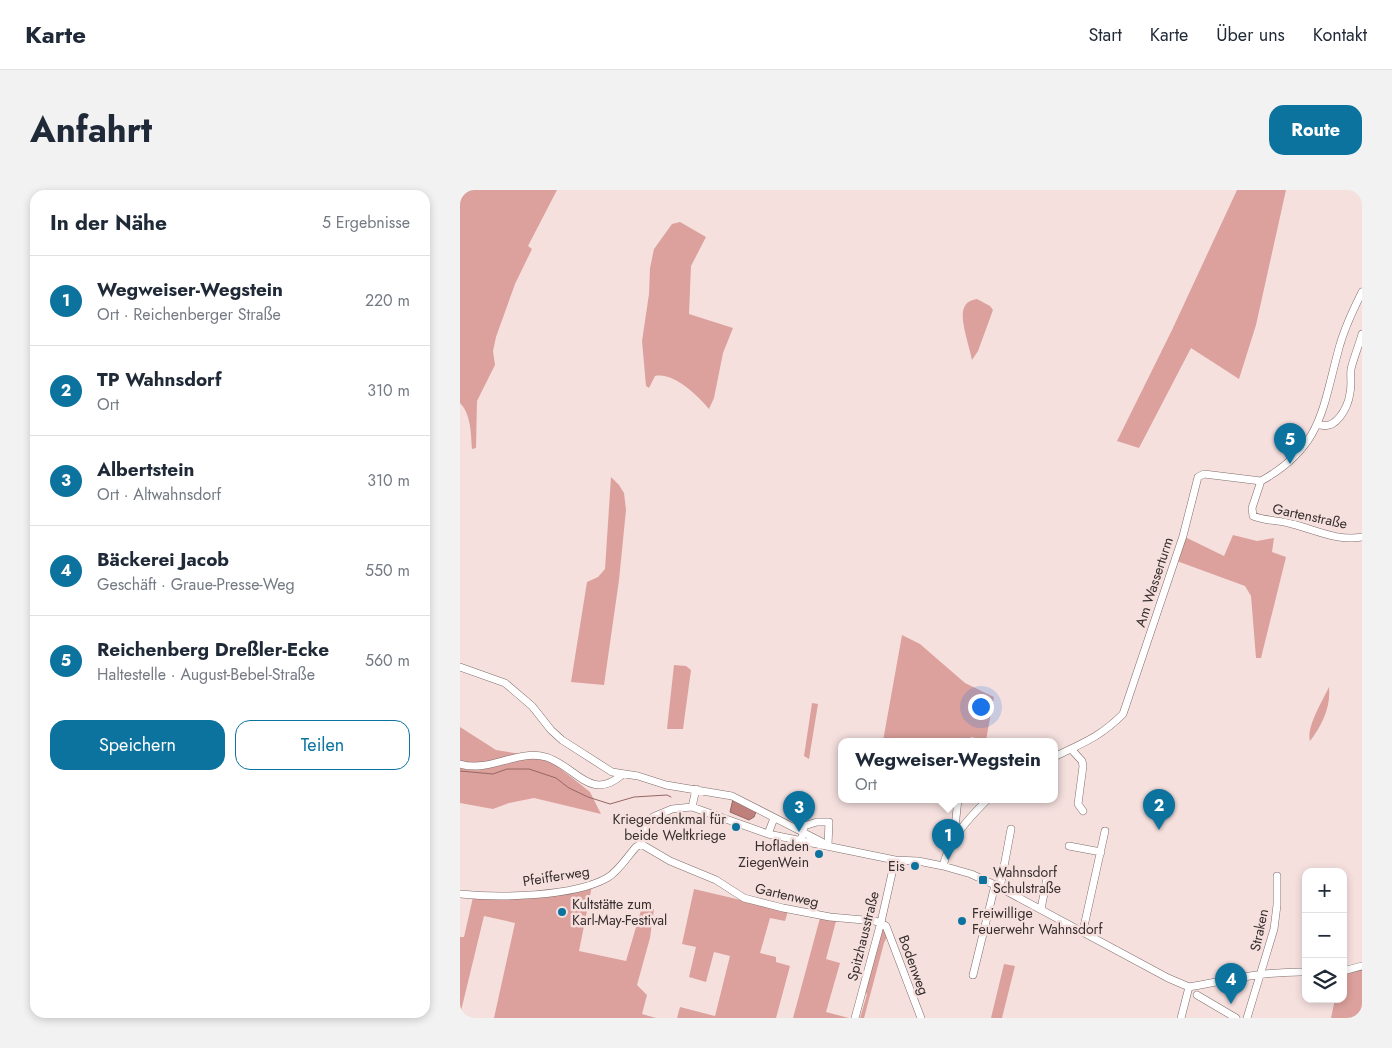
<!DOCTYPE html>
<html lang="de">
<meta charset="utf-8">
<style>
body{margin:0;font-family:Jost,sans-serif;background:#f2f2f3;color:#1f2937}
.controls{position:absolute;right:15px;bottom:15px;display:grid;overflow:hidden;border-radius:10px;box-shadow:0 2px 8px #0003}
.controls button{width:45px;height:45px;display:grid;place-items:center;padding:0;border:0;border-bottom:1px solid #e0e1e3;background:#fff;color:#1f2937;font:25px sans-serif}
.you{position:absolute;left:520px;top:516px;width:18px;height:18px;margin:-12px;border:4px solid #fff;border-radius:50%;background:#1a73e8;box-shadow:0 0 0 8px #1a73e833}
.badge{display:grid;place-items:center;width:32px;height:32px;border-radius:50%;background:#0c739f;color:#fff;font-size:16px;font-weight:700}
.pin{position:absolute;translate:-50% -41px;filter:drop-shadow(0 1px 2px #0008)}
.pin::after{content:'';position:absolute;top:26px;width:18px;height:15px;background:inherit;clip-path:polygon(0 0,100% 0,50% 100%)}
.popup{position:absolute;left:378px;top:548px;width:220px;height:65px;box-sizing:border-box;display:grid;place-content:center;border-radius:10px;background:#fff;filter:drop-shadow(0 1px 4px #0005);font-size:16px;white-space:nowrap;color:#747a83}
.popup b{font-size:19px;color:#1f2937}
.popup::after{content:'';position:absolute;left:50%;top:100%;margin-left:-10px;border:10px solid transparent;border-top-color:#fff}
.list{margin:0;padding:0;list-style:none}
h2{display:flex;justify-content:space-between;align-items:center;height:65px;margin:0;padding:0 20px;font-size:21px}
h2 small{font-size:16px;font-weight:400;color:#747a83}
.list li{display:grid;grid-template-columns:32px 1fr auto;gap:15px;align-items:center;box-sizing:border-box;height:90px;padding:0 20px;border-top:1px solid #e0e1e3}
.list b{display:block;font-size:19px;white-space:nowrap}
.list p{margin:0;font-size:16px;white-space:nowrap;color:#747a83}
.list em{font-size:16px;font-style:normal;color:#747a83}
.actions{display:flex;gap:10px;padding:15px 20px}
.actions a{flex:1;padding:11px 0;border:1px solid #0c739f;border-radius:15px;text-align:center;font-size:18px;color:#0c739f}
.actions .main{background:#0c739f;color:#fff}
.icon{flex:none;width:28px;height:28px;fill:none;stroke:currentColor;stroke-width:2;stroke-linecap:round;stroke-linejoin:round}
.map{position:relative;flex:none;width:902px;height:828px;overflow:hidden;border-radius:15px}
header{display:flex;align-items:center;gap:30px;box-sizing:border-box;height:70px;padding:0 25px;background:#fff;border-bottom:1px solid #e0e1e3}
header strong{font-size:24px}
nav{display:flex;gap:28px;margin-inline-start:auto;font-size:18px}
.intro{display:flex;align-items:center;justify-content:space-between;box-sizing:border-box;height:120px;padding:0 30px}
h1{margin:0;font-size:35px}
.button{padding:12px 22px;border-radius:15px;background:#0c739f;color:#fff;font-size:18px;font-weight:700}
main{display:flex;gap:30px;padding:0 30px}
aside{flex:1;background:#fff;border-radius:15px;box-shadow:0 2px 8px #0003}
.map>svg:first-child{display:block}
.green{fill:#dca19c}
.water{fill:#bf807b;stroke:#966764}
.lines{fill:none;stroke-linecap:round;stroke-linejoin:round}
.stream{stroke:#966764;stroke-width:1}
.minor-casing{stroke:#7f6d6b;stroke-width:8}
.minor{stroke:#fff;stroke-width:7}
.poi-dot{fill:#0c739f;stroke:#f5e0de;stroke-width:2}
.labels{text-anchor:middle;stroke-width:5;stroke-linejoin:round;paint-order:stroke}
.street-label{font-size:14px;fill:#362e2d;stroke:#f5e0de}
.poi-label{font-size:14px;fill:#362e2d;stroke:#f5e0de;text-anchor:end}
</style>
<header>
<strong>Karte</strong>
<nav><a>Start</a><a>Karte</a><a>Über uns</a><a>Kontakt</a></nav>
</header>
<div class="intro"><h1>Anfahrt</h1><a class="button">Route</a></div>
<main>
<aside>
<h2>In der Nähe<small>5 Ergebnisse</small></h2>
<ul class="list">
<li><span class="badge">1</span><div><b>Wegweiser-Wegstein</b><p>Ort · Reichenberger Straße</p></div><em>220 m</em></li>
<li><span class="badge">2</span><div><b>TP Wahnsdorf</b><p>Ort</p></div><em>310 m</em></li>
<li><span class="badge">3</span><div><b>Albertstein</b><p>Ort · Altwahnsdorf</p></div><em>310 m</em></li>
<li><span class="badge">4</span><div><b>Bäckerei Jacob</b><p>Geschäft · Graue-Presse-Weg</p></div><em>550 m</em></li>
<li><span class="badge">5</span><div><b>Reichenberg Dreßler-Ecke</b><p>Haltestelle · August-Bebel-Straße</p></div><em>560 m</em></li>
</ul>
<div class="actions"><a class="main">Speichern</a><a>Teilen</a></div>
</aside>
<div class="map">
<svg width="902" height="828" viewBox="0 0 902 828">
<rect width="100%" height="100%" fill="#f5e0de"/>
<path class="green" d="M0,0H97L68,56L72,59L55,94L36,147L33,161L35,175L17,211L16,258L12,259C11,244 11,224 0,213Z
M777,0H826L796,135L779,189L731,158L679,258L657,251L712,140Z
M220,32L246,47L231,76L229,124L273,138L263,163L254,208L249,219C237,205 214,182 195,186L189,198L186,196L182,151L189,104L190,78L194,59L212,34Z
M517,109L530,116L533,120L518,161L512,170C510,158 499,128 504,118C506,112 511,110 517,109Z
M151,287L159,295L164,303L166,320L159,390L144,495L111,492L127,392L138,387L145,379Z
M773,345L797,351L814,348L812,362L826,367L801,468H796L791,406L785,396L714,370L723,346L764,366Z
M442,445L460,454L505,493L534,507L526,550L511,547L510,551H423Z
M214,475L226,476L231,480L223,539H207Z
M869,497C871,517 862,536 850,551C846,537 863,510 869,497Z
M352,513L358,514L349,569L344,566Z
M0,537L36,560L87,568L130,602L141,624L74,608L49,613L33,619L0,613Z
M132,696L119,761L166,771L182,717L194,719L190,748L177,795L187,805L182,824L196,828H34L55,733L24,726L0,825V747H4L13,707Z
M234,699L328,721L325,731L310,728L300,763L316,767V772L330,776L316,828H217L220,817L255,826L270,766L254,762L246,792L229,787L236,757L222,754Z
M360,728L376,731L366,769L380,773L366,822L389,828H333Z
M423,736L428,745L424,753L404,828H400L407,804L404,801Z
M544,774L555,776L542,828H531Z
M902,778V828H871L875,809H883V783Z"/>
<path class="water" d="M273,609L296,622L294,627L289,630L270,622Z"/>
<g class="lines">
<path class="stream" d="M0,581L33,584L47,579H69L96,588L109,598L128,607L150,614L174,607L207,605L211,607"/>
<defs>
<path id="minor" d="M902,102C893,120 884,139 879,158C862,220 862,257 801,291L792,318L793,326C805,331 819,330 832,334C853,339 879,352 902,347
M858,234C876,242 888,217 890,203C892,195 890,186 891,179C894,167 899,155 902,144
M0,477L45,493L72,516L91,540L102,550L152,582L178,586L206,595L272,606L362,652
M611,559L622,571L623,576L618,614L623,621
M594,567C623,553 640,547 663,524L723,346L738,287L744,284L801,291
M0,574C30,583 57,559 86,567C116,576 130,613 163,584
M232,617L236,599
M308,644L314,628
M342,646L344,636L357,632H369L368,655
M494,647L498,609
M181,654L187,632L193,627L212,619L232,617L308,644L435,670L458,671L483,676L511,684L535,695L708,788L729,797
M181,654L210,671L256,690L284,708L323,718L370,727L415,731L426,736L461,828
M609,656L641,662
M483,676C490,648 508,629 528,609
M540,698L551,639
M0,704C38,708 113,707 147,688C158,682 167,667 176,657L181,654
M581,719L588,683
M623,741L645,641
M883,781L902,776
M513,785L535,695
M729,797C768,790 806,781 846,782
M737,805L776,828
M395,828L421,732L435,670
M721,828L729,797
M787,828L814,739L817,715V686"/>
</defs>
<use href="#minor" class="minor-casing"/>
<use href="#minor" class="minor"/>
</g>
<g class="poi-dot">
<circle cx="276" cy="637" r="5"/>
<circle cx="359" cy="664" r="5"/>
<circle cx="455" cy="676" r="5"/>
<rect x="518" y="685" width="10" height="10" rx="2.5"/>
<circle cx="102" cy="722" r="5"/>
<circle cx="502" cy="731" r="5"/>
</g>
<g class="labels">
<g class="street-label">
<text transform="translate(850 326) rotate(12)" y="5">Gartenstraße</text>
<text transform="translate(694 392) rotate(-72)" y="5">Am Wasserturm</text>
<text transform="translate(96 686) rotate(-9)" y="5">Pfeifferweg</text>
<text transform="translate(327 705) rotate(13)" y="5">Gartenweg</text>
<text transform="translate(799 740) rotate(-78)" y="5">Straken</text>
<text transform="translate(403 746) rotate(-76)" y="5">Spitzhausstraße</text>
<text transform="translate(454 775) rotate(70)" y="5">Bodenweg</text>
</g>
<g class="poi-label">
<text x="266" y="634">Kriegerdenkmal für<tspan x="266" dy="16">beide Weltkriege</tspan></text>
<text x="349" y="661">Hofladen<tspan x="349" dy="16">ZiegenWein</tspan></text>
<text x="445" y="681">Eis</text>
<text x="533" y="687" text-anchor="start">Wahnsdorf<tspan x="533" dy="16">Schulstraße</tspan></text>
<text x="112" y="719" text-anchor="start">Kultstätte zum<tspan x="112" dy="16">Karl-May-Festival</tspan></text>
<text x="512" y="728" text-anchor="start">Freiwillige<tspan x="512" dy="16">Feuerwehr Wahnsdorf</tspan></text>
</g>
</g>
</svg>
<div class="controls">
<button>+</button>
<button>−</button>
<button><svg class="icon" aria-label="layers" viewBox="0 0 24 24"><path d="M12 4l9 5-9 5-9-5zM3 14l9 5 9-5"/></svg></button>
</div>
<div class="you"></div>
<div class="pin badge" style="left:488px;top:670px">1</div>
<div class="popup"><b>Wegweiser-Wegstein</b>Ort</div>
<div class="pin badge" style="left:699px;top:640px">2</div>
<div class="pin badge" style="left:339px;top:642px">3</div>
<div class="pin badge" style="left:771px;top:814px">4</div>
<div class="pin badge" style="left:830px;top:274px">5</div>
</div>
</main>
